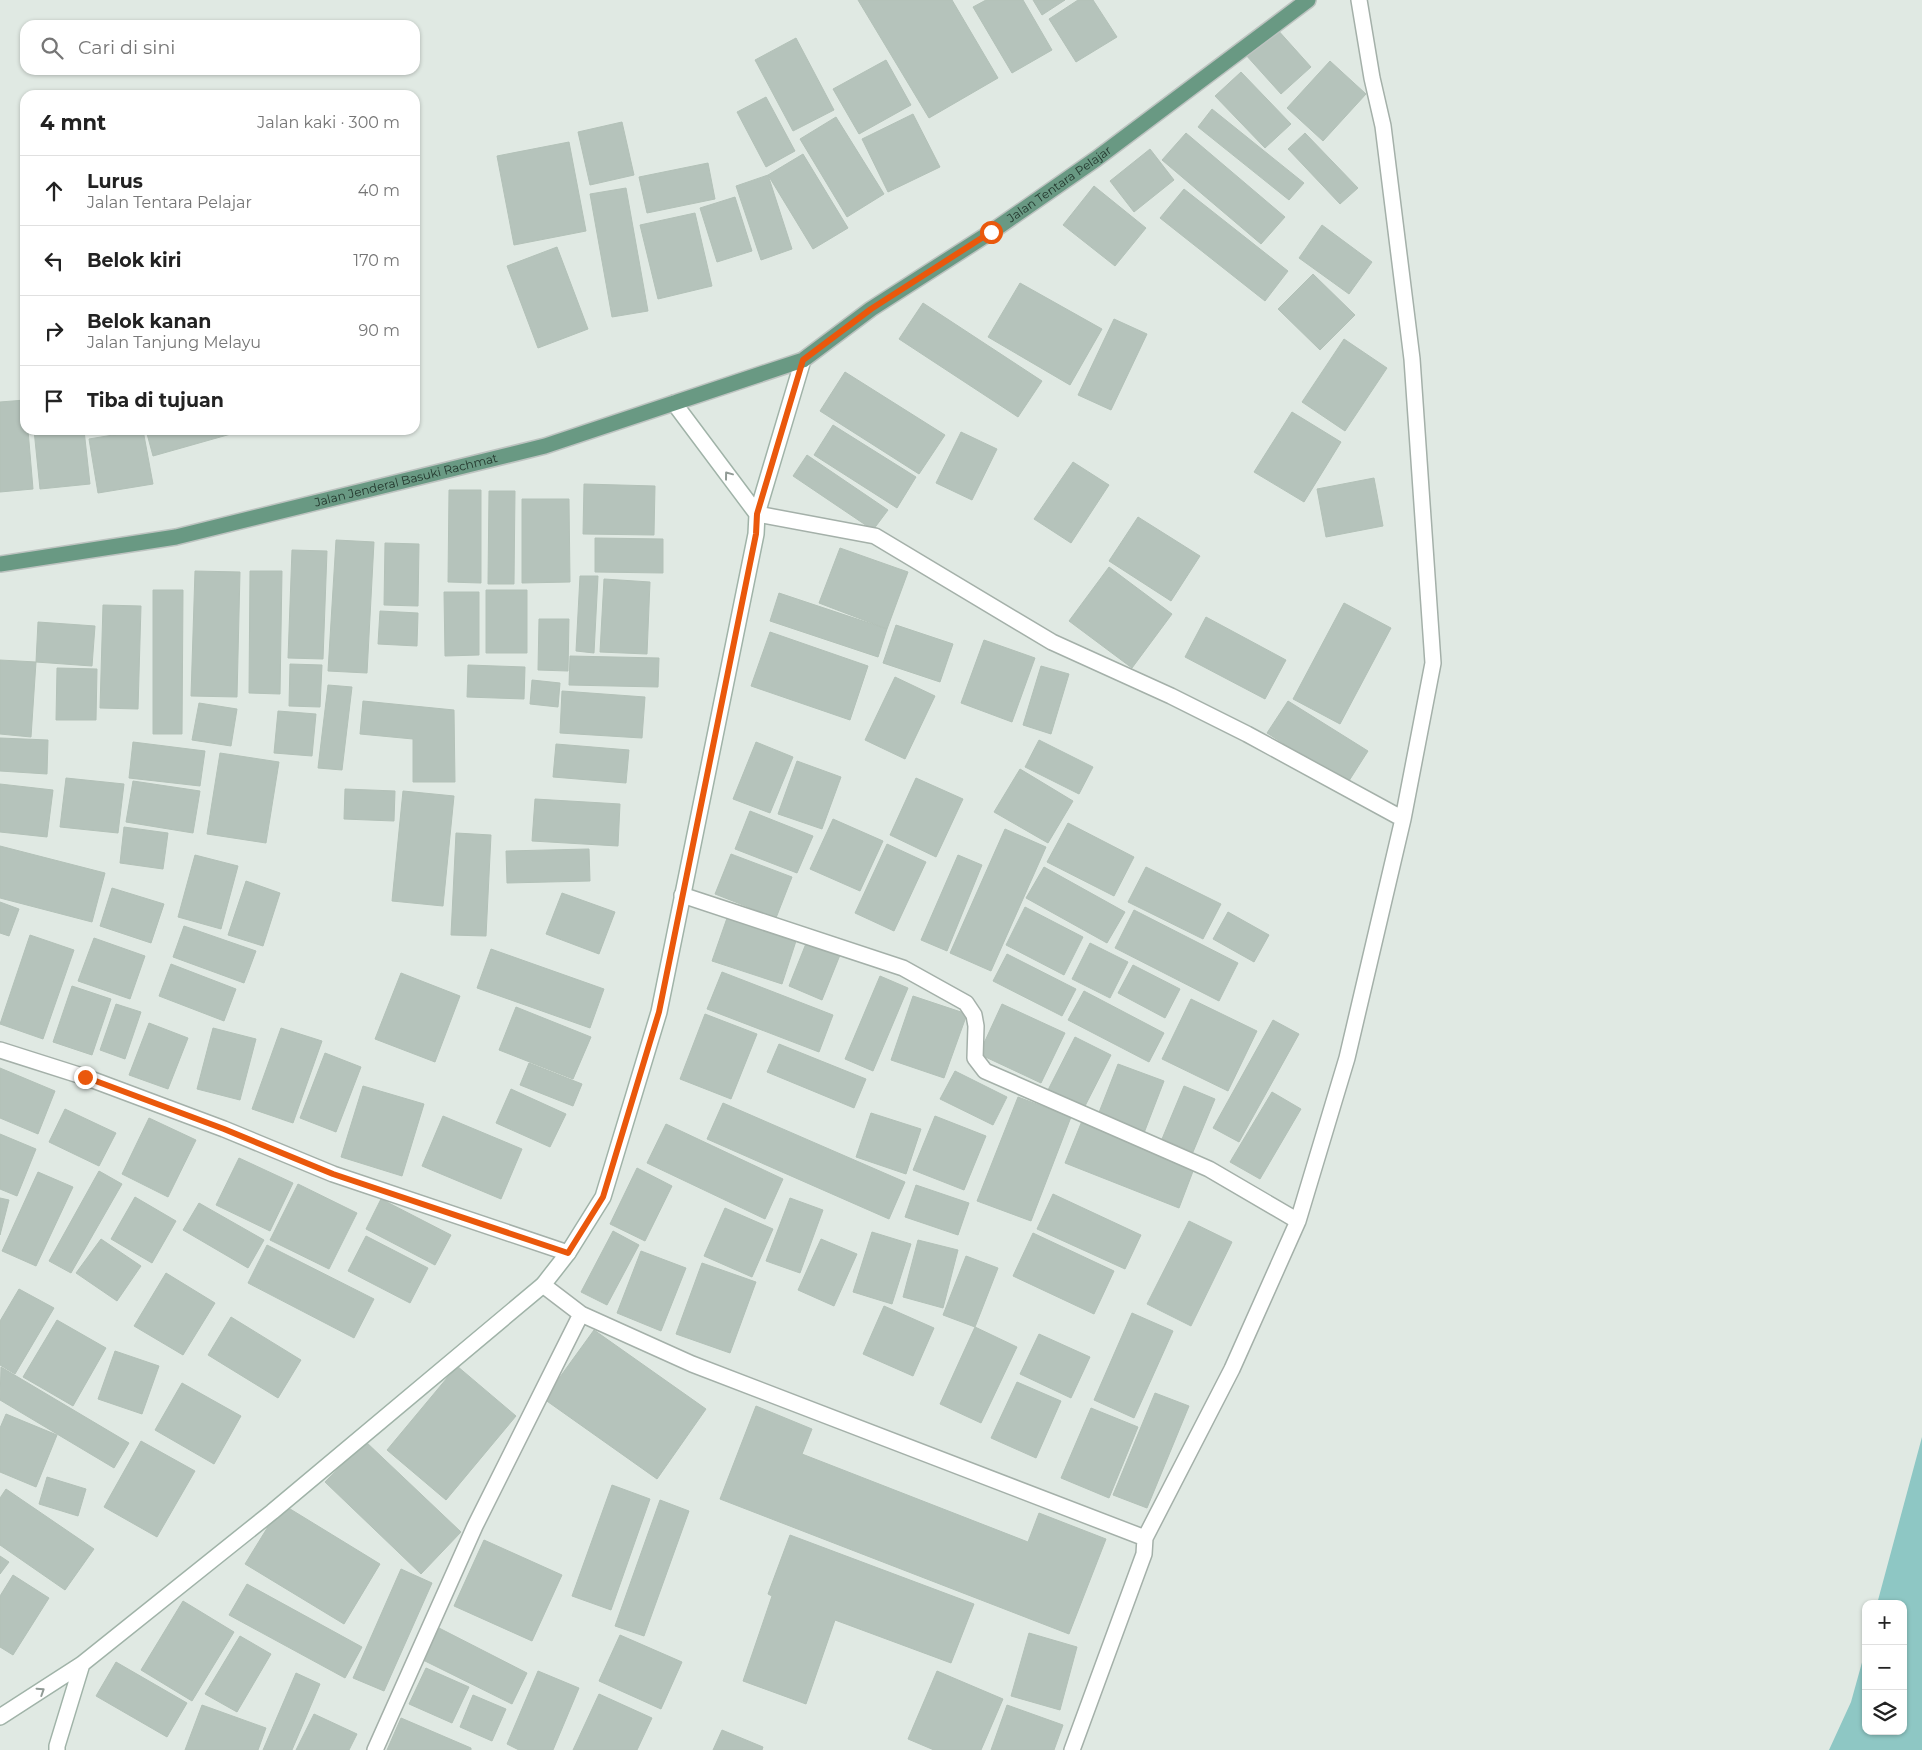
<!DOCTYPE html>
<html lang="id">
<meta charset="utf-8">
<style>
body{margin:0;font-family:Montserrat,sans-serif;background:#f2f2f2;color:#222}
.controls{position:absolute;right:15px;bottom:15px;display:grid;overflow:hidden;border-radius:10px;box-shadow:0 1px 4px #0004}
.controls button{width:45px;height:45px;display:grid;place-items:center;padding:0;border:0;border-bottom:1px solid #e0e0e0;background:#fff;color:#222;font:25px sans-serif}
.stop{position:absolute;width:15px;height:15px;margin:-11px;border:4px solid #ea580c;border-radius:50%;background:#fff}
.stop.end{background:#ea580c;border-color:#fff;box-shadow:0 1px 5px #0008}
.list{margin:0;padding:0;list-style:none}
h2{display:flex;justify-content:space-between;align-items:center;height:65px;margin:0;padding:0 20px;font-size:21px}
h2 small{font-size:16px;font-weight:400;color:#767676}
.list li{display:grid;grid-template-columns:32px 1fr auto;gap:15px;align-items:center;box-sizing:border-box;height:70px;padding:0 20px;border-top:1px solid #e0e0e0}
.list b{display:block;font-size:19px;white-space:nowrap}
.list p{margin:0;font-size:16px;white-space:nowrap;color:#767676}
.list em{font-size:16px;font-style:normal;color:#767676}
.icon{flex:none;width:28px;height:28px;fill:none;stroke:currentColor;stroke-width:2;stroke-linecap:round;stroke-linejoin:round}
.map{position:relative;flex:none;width:1922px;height:1750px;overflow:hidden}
.search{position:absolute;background:#fff;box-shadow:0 1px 4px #0004;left:20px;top:20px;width:400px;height:55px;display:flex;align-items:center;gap:12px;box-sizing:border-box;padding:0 18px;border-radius:15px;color:#767676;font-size:19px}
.panel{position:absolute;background:#fff;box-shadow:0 1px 4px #0004;left:20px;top:90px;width:400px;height:345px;border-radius:15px}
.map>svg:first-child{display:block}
.water{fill:#8ec7c4}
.building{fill:#b5c3bb;stroke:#b3c1b8}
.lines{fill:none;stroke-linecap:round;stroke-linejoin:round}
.street-casing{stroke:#a4b0a9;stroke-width:18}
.secondary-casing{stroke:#a0b3a8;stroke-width:18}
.primary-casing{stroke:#bdc3c0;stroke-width:18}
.street{stroke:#fff;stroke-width:15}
.secondary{stroke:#fff;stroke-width:15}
.primary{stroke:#699983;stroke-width:15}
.oneway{stroke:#919b96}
.route{stroke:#ea580c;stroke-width:6}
.labels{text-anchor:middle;stroke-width:5;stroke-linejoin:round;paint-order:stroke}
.street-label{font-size:12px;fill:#23372d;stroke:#eff6f1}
</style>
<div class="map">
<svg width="1922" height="1750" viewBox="0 0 1922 1750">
<rect width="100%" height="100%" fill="#e0e9e3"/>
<path class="water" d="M1922,1437V1750H1829L1851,1702L1866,1648V1731H1903V1604H1877Z"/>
<path class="building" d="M858,0H952L998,78L929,118Z
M986,0H1023L1052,50L1012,73L973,7Z
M1033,0H1065L1042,15Z
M1078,0H1093L1117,37L1076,62L1049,19Z
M1276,28L1311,67L1281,94L1245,54Z
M796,38L834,110L793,131L755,60Z
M886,60L911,105L859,134L833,89Z
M1330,61L1366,94L1323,141L1287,108Z
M1241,72L1291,124L1265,148L1215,96Z
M766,97L795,151L766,167L737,112Z
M1212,109L1304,183L1289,200L1198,127Z
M913,114L940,167L888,192L862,139Z
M836,117L884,194L847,217L800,139Z
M622,122L634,175L590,185L578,132Z
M1186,133L1285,217L1261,244L1162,160Z
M1305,133L1358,188L1340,204L1288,149Z
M569,142L586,231L514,245L497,156Z
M1150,149L1174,180L1134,212L1110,181Z
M803,154L848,228L813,249L768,175Z
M708,163L715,199L647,213L639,177Z
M768,175L792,249L761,260L736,186Z
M1094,186L1146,228L1115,266L1063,225Z
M626,188L648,311L612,317L590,194Z
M1184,189L1288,271L1265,301L1160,218Z
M735,197L752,251L717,262L700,208Z
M695,213L712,286L658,299L640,225Z
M1322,225L1372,262L1349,294L1299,258Z
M557,247L588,329L538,348L507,266Z
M1313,274L1355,315L1320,350L1278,309Z
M1020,283L1102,329L1070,385L988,337Z
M923,303L1042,381L1018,417L899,339Z
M1114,319L1147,334L1111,410L1078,395Z
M1344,339L1387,368L1345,431L1302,402Z
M845,372L945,435L919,474L820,411Z
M25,400V430H28L33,489L0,492V402Z
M1292,412L1341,442L1304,502L1254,472Z
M833,425L916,477L897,508L814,455Z
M34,430H84L90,484L40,489Z
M143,430L153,484L98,493L89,439Z
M146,430H245L153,456Z
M961,432L997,449L972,500L936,483Z
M807,455L888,510L873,530L793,476Z
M1073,462L1109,485L1071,543L1034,519Z
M1374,478L1383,526L1326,537L1317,489Z
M584,484L655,486L654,535L583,534Z
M449,490H481V583L448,582Z
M489,491H515L514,584H488Z
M522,499H569L570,582L522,583Z
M1138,517L1200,556L1171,601L1109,561Z
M595,538L663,539V573L595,572Z
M336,540L374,542L367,673L328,671Z
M385,543L419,544L418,606L384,605Z
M840,548L908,572L887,629L819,603Z
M292,550L327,551L323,659L288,658Z
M1109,567L1172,614L1132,668L1069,621Z
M195,571L240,572L237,697L191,696Z
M250,571H282L280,694L249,693Z
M580,576H598L594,653L576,651Z
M604,579L650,582L647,654L600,652Z
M153,590H183L182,734H153Z
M486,590H527V653H486Z
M444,592H479V655L445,656Z
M779,593L887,629L878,657L770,621Z
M1344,603L1391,628L1340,724L1293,699Z
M103,605L141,606L138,709L100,708Z
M380,611L418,613L417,646L378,644Z
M1206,617L1286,660L1265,699L1185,657Z
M539,619H569L568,671L538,670Z
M38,622L95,626L92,666L36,662Z
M896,625L953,644L940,682L883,663Z
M770,632L868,666L850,720L751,686Z
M984,640L1035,658L1012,722L961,703Z
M570,656L659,658L658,687L569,685Z
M0,660L36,662L31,737L0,734Z
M290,664L322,665L320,707L289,706Z
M468,665L525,667L524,699L467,697Z
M1041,666L1069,674L1051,734L1023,725Z
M57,668L97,669L96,720H56Z
M895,677L935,696L905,759L865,740Z
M532,680L560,683L558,707L530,704Z
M328,685L352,687L342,770L318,768Z
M562,691L645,697L642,738L560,733Z
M363,701L454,710L455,782H413V739L360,734Z
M1288,701L1368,751L1347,784L1267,733Z
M199,703L237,709L231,746L192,740Z
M278,711L316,714L312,756L274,753Z
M0,738L48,740L47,774L0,771Z
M1039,740L1093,767L1079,794L1025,767Z
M133,742L205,751L200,786L129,778Z
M756,742L793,757L770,813L733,799Z
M556,744L629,750L626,783L553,777Z
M220,753L279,762L266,843L207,834Z
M797,761L841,777L822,829L778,814Z
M1020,769L1073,801L1048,843L994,812Z
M66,778L124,784L118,833L60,827Z
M916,778L963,799L936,857L890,835Z
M133,781L200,791L193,833L126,822Z
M0,784L53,790L47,837L0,832Z
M345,789L395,791L394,821L344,819Z
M403,791L454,796L443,906L392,901Z
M535,799L620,804L618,846L532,841Z
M750,811L813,836L797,873L735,849Z
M833,819L883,841L860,891L810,869Z
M1068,823L1134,857L1114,896L1047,862Z
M124,827L168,833L163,869L120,863Z
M1005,829L1046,847L991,971L950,953Z
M456,833L491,835L486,936L451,935Z
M887,844L926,862L894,931L855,913Z
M0,846L105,873L92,922L0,898Z
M589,849L590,881L507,883L506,851Z
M731,854L792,877L776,918L715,894Z
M195,855L238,866L221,929L178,917Z
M958,855L982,865L947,951L921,940Z
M1044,867L1125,912L1107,943L1026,898Z
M1146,867L1221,904L1203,939L1128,902Z
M246,881L280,893L263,946L228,935Z
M112,888L164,904L151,943L100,926Z
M562,893L615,912L599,954L546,934Z
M0,902L19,909L9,936L0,933Z
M1025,907L1083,937L1064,975L1006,945Z
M1134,910L1238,963L1219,1001L1115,948Z
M1228,912L1269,935L1254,962L1213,939Z
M727,918L796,941L782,984L712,961Z
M184,926L256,951L244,983L173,957Z
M30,935L74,950L43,1039L0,1024Z
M94,938L145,956L130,999L78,981Z
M807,941L840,955L822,1000L789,986Z
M1090,943L1128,962L1110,998L1072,979Z
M491,949L604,989L590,1028L477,988Z
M1007,954L1076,989L1062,1016L993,981Z
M171,964L236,989L224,1021L159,996Z
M1133,965L1180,989L1165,1018L1118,993Z
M722,972L833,1015L819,1052L707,1009Z
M401,973L460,996L435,1062L375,1039Z
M880,976L908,988L873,1071L845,1059Z
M72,986L111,999L92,1055L53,1042Z
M1084,991L1164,1033L1149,1062L1068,1020Z
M913,996L967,1014L944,1078L891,1060Z
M1191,999L1257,1031L1228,1091L1162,1059Z
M116,1004L141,1012L125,1059L100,1050Z
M1002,1004L1065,1033L1041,1083L979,1054Z
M516,1007L591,1037L573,1079L499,1050Z
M705,1014L757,1034L731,1099L680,1079Z
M1273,1020L1299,1034L1239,1142L1213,1128Z
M149,1023L188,1038L168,1089L129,1075Z
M213,1028L256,1039L240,1100L197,1089Z
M281,1028L322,1041L293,1123L252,1109Z
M1075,1037L1111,1055L1084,1108L1048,1090Z
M779,1044L866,1079L854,1108L767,1072Z
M325,1053L361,1067L336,1132L300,1118Z
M529,1063L582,1084L573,1106L520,1085Z
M1118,1064L1164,1081L1144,1133L1098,1115Z
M0,1068L55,1091L38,1134L0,1118Z
M955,1071L1007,1097L993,1125L940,1099Z
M363,1086L424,1104L402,1176L341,1157Z
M1184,1086L1215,1099L1193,1152L1162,1139Z
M511,1089L566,1114L550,1147L496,1123Z
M1272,1092L1301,1109L1260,1179L1230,1162Z
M1018,1097L1071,1117L1031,1221L977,1201Z
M723,1103L905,1182L889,1219L707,1139Z
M65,1109L116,1133L99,1166L49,1142Z
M871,1113L921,1129L906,1174L856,1157Z
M443,1116L522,1149L501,1199L422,1166Z
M935,1116L986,1136L964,1190L913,1170Z
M149,1118L196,1140L168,1197L122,1174Z
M1082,1121L1195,1166L1179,1208L1065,1163Z
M666,1124L783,1179L765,1219L647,1163Z
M0,1134L36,1149L17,1196L0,1189Z
M239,1158L293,1183L270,1231L216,1205Z
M637,1168L672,1186L645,1241L610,1224Z
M99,1171L122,1184L71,1273L49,1261Z
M38,1172L73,1187L36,1266L2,1251Z
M298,1184L357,1213L329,1269L270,1240Z
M916,1185L969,1203L958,1235L905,1217Z
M1053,1194L1141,1235L1125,1269L1037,1229Z
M135,1197L176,1221L152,1263L111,1239Z
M0,1198L9,1200L0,1235Z
M790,1198L823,1210L800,1273L766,1261Z
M381,1199L451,1235L435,1265L366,1229Z
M199,1203L264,1240L248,1268L183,1230Z
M725,1208L773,1229L752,1277L704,1256Z
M1189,1221L1232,1242L1191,1326L1147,1304Z
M613,1231L639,1245L607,1305L581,1292Z
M872,1232L911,1244L892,1304L853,1292Z
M1033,1233L1114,1271L1094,1314L1013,1276Z
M366,1236L428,1268L410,1303L348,1271Z
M101,1239L141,1266L117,1301L76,1273Z
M821,1239L857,1254L834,1306L798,1290Z
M918,1240L958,1250L943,1308L903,1297Z
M267,1245L374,1299L354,1338L248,1283Z
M641,1251L686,1268L661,1331L617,1313Z
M966,1256L998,1268L975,1327L943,1315Z
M702,1263L756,1282L730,1353L676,1334Z
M166,1273L215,1303L183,1355L134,1326Z
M19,1289L54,1308L15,1374L0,1365V1321Z
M884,1306L934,1328L913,1376L863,1354Z
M1132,1313L1173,1331L1134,1418L1094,1400Z
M231,1317L301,1360L278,1398L208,1355Z
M57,1320L106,1348L73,1406L23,1377Z
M975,1327L1017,1347L981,1423L940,1404Z
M594,1330L706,1409L657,1479L544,1399Z
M1039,1334L1090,1357L1071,1398L1020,1374Z
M115,1351L159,1366L142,1414L98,1399Z
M457,1366L516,1416L446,1500L387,1450Z
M1,1367L129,1443L114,1468L0,1400Z
M1017,1382L1061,1401L1036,1458L991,1438Z
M182,1383L241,1416L214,1464L155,1430Z
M1155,1393L1189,1406L1147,1508L1113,1495Z
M756,1406L812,1429L802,1454L1028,1542L1039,1513L1106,1539L1069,1634L720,1499Z
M1091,1408L1138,1427L1109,1498L1061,1478Z
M6,1414L57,1435L36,1487L0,1472V1428Z
M141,1441L195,1471L157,1537L104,1507Z
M365,1441L461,1532L421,1574L325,1482Z
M47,1477L86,1489L78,1516L39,1504Z
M612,1485L650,1499L611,1610L572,1596Z
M6,1489L94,1549L65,1590L0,1545V1498Z
M660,1500L689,1511L644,1636L615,1626Z
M282,1504L380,1564L344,1624L245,1564Z
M790,1535L974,1604L951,1663L835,1620L806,1704L743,1681L772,1596L768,1594Z
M484,1540L562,1575L532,1641L454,1606Z
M0,1556L9,1562L0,1574Z
M401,1569L432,1583L384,1691L353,1678Z
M13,1575L49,1598L13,1655L0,1647V1596Z
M247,1584L362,1647L345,1678L229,1615Z
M183,1601L234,1632L192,1701L141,1670Z
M439,1628L527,1673L512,1704L423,1660Z
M1029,1633L1077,1647L1060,1710L1011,1696Z
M620,1635L682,1662L661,1709L599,1681Z
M240,1636L271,1654L237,1712L205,1694Z
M116,1662L187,1703L167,1737L96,1696Z
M426,1668L469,1687L452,1723L409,1704Z
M538,1671L579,1688L553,1750H519L507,1744Z
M937,1671L1003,1699L981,1750H934L908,1739Z
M296,1673L320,1684L292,1750H263Z
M599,1694L652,1718L637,1750H573Z
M473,1695L506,1709L492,1741L460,1727Z
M202,1705L266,1728L258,1750H185Z
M1007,1705L1063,1725L1054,1750H991Z
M314,1714L357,1734L349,1750H296Z
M401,1718L471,1748V1750H387Z
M722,1730L763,1747L762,1750H713Z"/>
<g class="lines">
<defs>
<path id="street" d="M757,514L875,536L1052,642L1171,696L1247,734L1403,819
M682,895L903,968L966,1003L974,1015L976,1026L975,1058L985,1071L1209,1169L1298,1221
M0,1050L85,1077L224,1129L333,1174L568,1253
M543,1285L581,1314L692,1364L1145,1538L1144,1554L1072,1750
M1145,1538L1232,1369L1298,1221L1347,1058L1403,819L1433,663L1412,359L1383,126L1372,78L1359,0
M375,1750L475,1526L581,1314"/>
<path id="secondary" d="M674,403L757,514
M0,1717L82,1664L272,1512L543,1285L568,1253L603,1197L659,1012L756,534L757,514L803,360
M57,1750V1746L82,1664"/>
<g id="primary">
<path id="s1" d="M0,564L176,537L545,446L803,360L871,309L991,232L1096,159L1308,0"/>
</g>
</defs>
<use href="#street" class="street-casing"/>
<use href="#secondary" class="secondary-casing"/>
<use href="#primary" class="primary-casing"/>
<use href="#street" class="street"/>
<use href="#secondary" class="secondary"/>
<use href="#primary" class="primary"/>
</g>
<defs><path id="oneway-chevron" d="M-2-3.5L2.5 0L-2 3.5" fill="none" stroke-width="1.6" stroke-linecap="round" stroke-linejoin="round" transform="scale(1.25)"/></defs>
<g class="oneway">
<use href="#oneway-chevron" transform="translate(728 475) rotate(-127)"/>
<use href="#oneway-chevron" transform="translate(41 1691) rotate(-33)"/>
</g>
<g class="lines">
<path class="route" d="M85,1077L224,1129L333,1174L568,1253L603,1197L659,1012L756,534L757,514L803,360L871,309L991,232"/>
</g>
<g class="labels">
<g class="street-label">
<text dy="4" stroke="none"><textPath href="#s1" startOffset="1141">Jalan Tentara Pelajar</textPath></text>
<text dy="4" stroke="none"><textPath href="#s1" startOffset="415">Jalan Jenderal Basuki Rachmat</textPath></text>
</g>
</g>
</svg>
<div class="controls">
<button>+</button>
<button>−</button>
<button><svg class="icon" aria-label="layers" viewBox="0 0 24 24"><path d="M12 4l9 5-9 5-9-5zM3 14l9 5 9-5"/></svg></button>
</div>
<div class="stop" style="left:991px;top:232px"></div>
<div class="stop end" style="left:85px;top:1077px"></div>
<div class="search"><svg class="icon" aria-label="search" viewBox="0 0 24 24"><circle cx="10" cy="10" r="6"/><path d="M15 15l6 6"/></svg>Cari di sini</div>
<section class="panel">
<h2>4 mnt<small>Jalan kaki · 300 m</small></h2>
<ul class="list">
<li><svg class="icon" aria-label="ahead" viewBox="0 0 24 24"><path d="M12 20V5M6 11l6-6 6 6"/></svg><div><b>Lurus</b><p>Jalan Tentara Pelajar</p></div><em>40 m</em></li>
<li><svg class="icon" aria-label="left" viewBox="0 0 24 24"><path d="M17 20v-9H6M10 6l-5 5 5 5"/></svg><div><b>Belok kiri</b></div><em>170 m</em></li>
<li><svg class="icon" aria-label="right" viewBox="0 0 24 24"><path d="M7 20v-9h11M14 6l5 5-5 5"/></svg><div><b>Belok kanan</b><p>Jalan Tanjung Melayu</p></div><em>90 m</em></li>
<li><svg class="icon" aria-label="arrive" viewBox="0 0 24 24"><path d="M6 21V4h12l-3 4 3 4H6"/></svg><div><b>Tiba di tujuan</b></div></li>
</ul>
</section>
</div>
